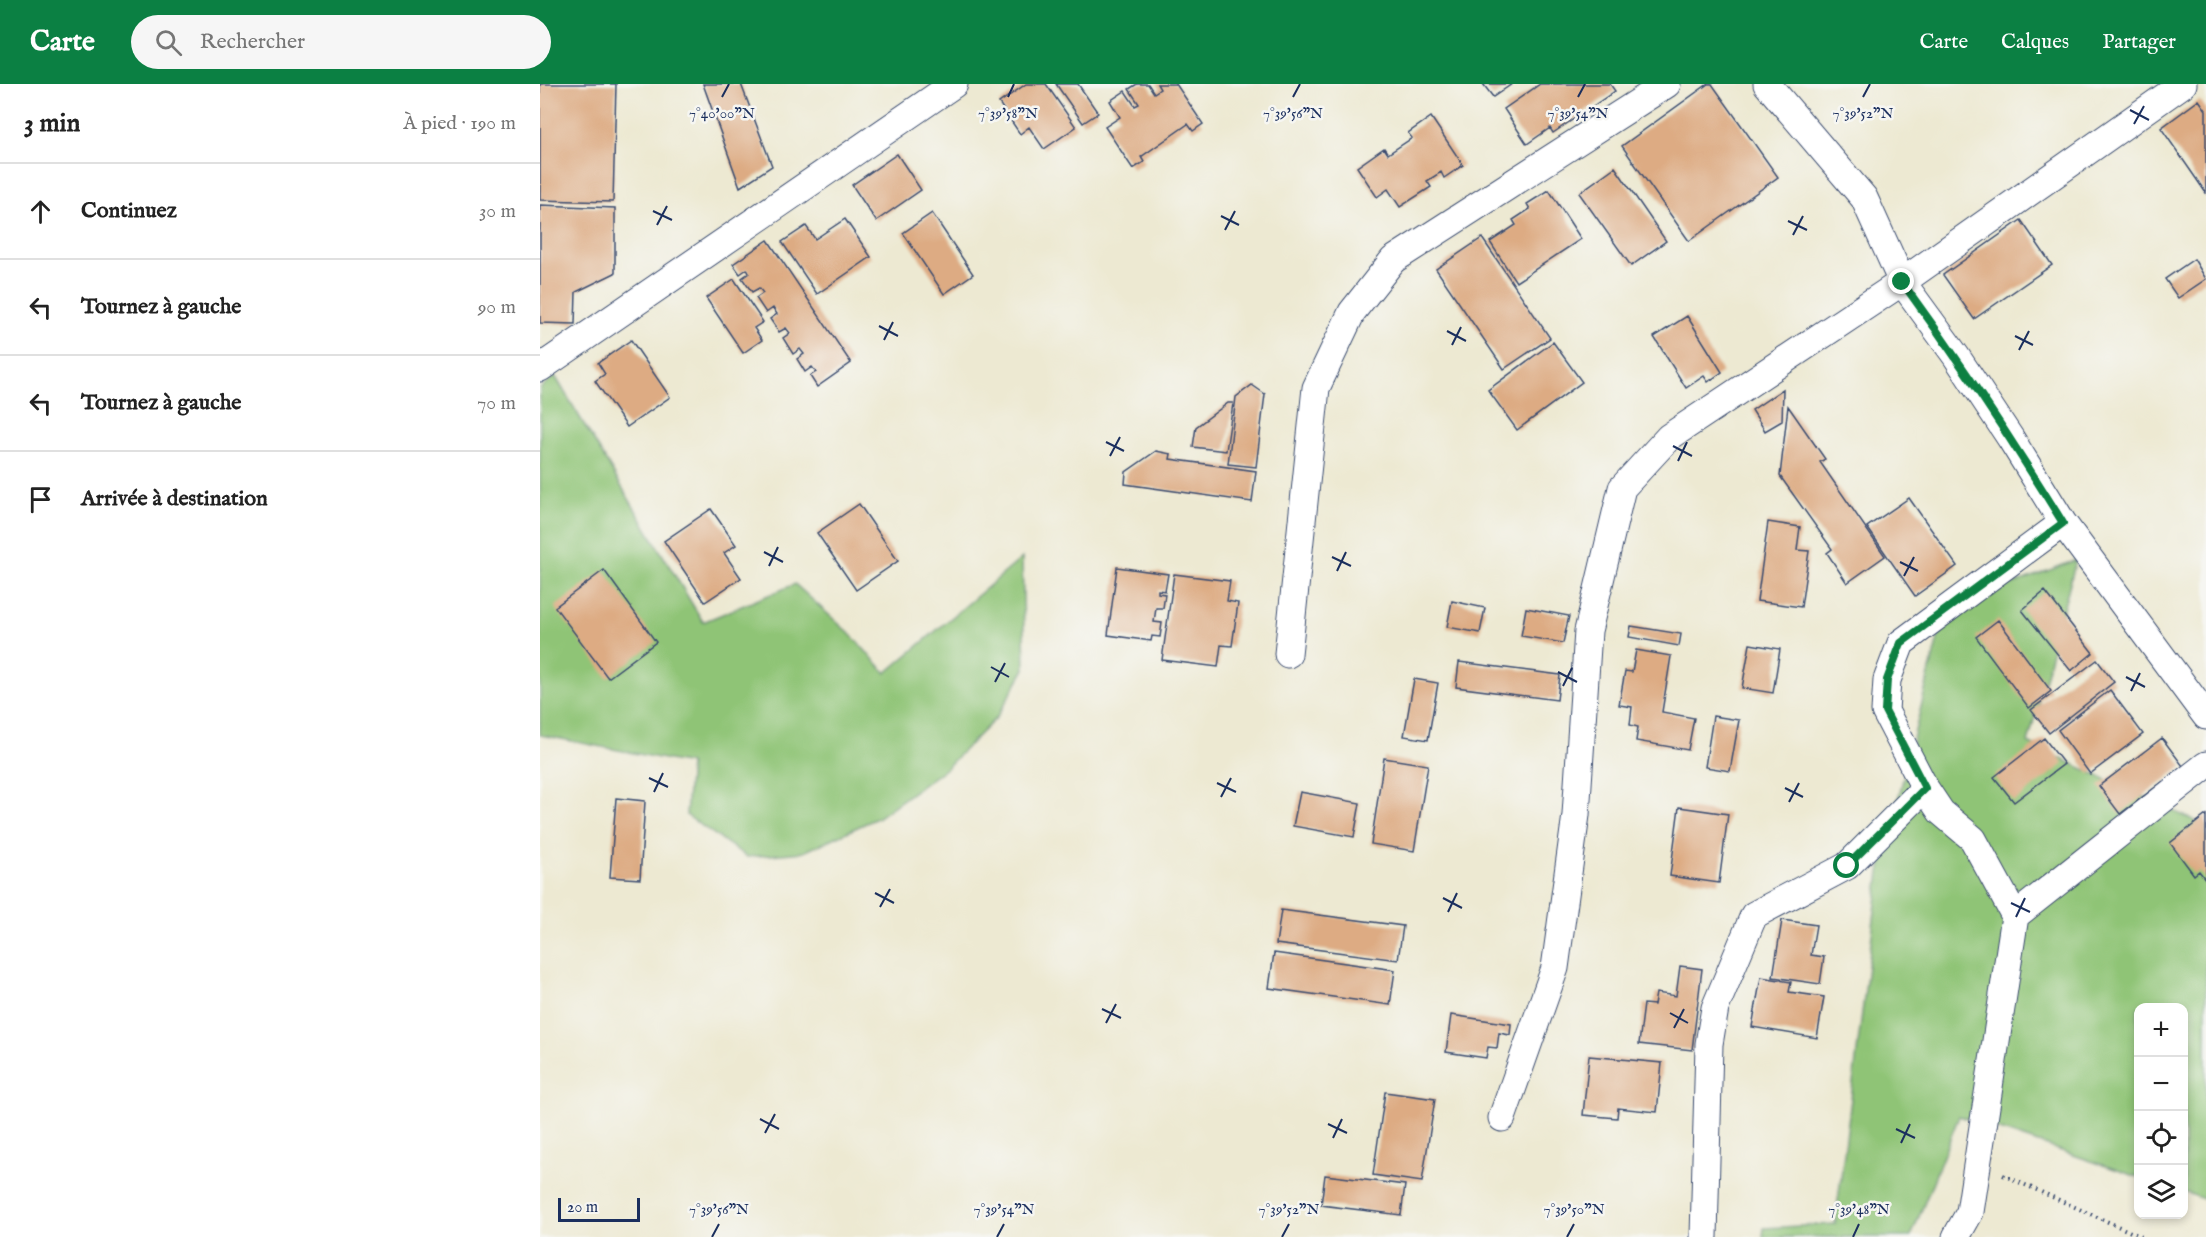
<!DOCTYPE html>
<html lang="fr">
<meta charset="utf-8">
<style>
body{margin:0;font-family:"IM FELL English",serif;background:#f6f6f6;color:#222}
.controls{position:absolute;right:18px;bottom:18px;display:grid;overflow:hidden;border-radius:12px;box-shadow:0 3px 9px #0003}
.controls button{width:54px;height:54px;display:grid;place-items:center;padding:0;border:0;border-bottom:2px solid #e0e0e0;background:#fff;color:#222;font:30px sans-serif}
.scale{position:absolute;left:18px;bottom:15px;width:82px;box-sizing:border-box;padding-left:6px;border:3px solid #1b2f5e;border-top:0;font-size:16px;line-height:21px;white-space:nowrap;color:#1b2f5e;-webkit-text-stroke:4px #f6f6f2;paint-order:stroke}
.stop{position:absolute;width:18px;height:18px;margin:-14px;border:4px solid #0b8043;border-radius:50%;background:#fff}
.stop.end{background:#0b8043;border-color:#fff;box-shadow:0 2px 6px #0008}
.list{margin:0;padding:0;list-style:none}
h2{display:flex;justify-content:space-between;align-items:center;height:78px;margin:0;padding:0 24px;font-size:26px}
h2 small{font-size:20px;font-weight:400;color:#767676}
.list li{display:grid;grid-template-columns:39px 1fr auto;gap:18px;align-items:center;box-sizing:border-box;height:96px;padding:0 24px;border-top:2px solid #e0e0e0}
.list b{display:block;font-size:22px;white-space:nowrap}
.list em{font-size:20px;font-style:normal;color:#767676}
.icon{flex:none;width:33px;height:33px;fill:none;stroke:currentColor;stroke-width:2;stroke-linecap:round;stroke-linejoin:round}
.map{position:relative;flex:none;width:1666px;height:1153px;overflow:hidden}
header{display:flex;align-items:center;gap:36px;box-sizing:border-box;height:84px;padding:0 30px;background:#0b8043;color:#fff}
header strong{font-size:28px}
nav{display:flex;gap:33px;margin-inline-start:auto;font-size:21px}
.search{width:420px;height:54px;background:#f6f6f6;display:flex;align-items:center;gap:15px;box-sizing:border-box;padding:0 21px;border-radius:33px;color:#767676;font-size:22px}
main{display:flex}
aside{flex:1;background:#fff}
.map>svg:first-child{display:block}
.green{fill:#8fc476;stroke:#557a6a;stroke-width:1.5}
.building{fill:#ddab83}
.lines{fill:none;stroke-linecap:round;stroke-linejoin:round}
.minor-casing{stroke:#3a4b6f;stroke-width:29}
.path{stroke:#3a4b6f;stroke-width:4;stroke-dasharray:1.5 4.5;stroke-linecap:butt}
.minor{stroke:#fff;stroke-width:27}
.route{stroke:#0b8043;stroke-width:8}
.ticks{fill:none;stroke:#1b2f5e;stroke-width:2}
.ticks-label{font-size:15px;text-anchor:middle;fill:#1b2f5e;stroke:#f6f6f2;stroke-width:5;stroke-linejoin:round;paint-order:stroke}
</style>
<header>
<strong>Carte</strong>
<div class="search"><svg class="icon" aria-label="search" viewBox="0 0 24 24"><circle cx="10" cy="10" r="6"/><path d="M15 15l6 6"/></svg>Rechercher</div>
<nav><a>Carte</a><a>Calques</a><a>Partager</a></nav>
</header>
<main>
<aside>
<h2>3 min<small>À pied · 190 m</small></h2>
<ul class="list">
<li><svg class="icon" aria-label="ahead" viewBox="0 0 24 24"><path d="M12 20V5M6 11l6-6 6 6"/></svg><div><b>Continuez</b></div><em>30 m</em></li>
<li><svg class="icon" aria-label="left" viewBox="0 0 24 24"><path d="M17 20v-9H6M10 6l-5 5 5 5"/></svg><div><b>Tournez à gauche</b></div><em>90 m</em></li>
<li><svg class="icon" aria-label="left" viewBox="0 0 24 24"><path d="M17 20v-9H6M10 6l-5 5 5 5"/></svg><div><b>Tournez à gauche</b></div><em>70 m</em></li>
<li><svg class="icon" aria-label="arrive" viewBox="0 0 24 24"><path d="M6 21V4h12l-3 4 3 4H6"/></svg><div><b>Arrivée à destination</b></div></li>
</ul>
</aside>
<div class="map">
<svg width="1666" height="1153" viewBox="0 0 1666 1153">
<rect width="100%" height="100%" fill="#f6f6f2"/>
<filter id="ink" filterUnits="userSpaceOnUse"><feTurbulence type="fractalNoise" baseFrequency=".0167" numOctaves="2"/><feDisplacementMap in="SourceGraphic" scale="12" xChannelSelector="R" yChannelSelector="G"/><feConvolveMatrix kernelMatrix="1 2 1 2 8 2 1 2 1" color-interpolation-filters="sRGB"/></filter>
<filter id="wash" filterUnits="userSpaceOnUse"><feTurbulence type="fractalNoise" baseFrequency=".008" numOctaves="4" result="noise"/><feDisplacementMap in="SourceGraphic" scale="24" xChannelSelector="R" yChannelSelector="G"/><feGaussianBlur stdDeviation="1.35" result="paint"/><feColorMatrix in="noise" values="0 0 0 0 0 0 0 0 0 0 0 0 0 0 0 0 0 1.4 0 .05"/><feComposite in="paint" operator="in"/></filter>
<g filter="url(#wash)">
<rect width="100%" height="100%" fill="#ede9d2"/>
<path class="green" d="M15,292L163,538L255,500L310,550L346,589L482,474L485,585L457,633L406,684L337,734L264,768L207,773L146,731L150,680L0,651V304Z
M1536,476L1488,659L1666,742V1116L1644,1108V924H1598V1093L1419,1032L1371,1153H1223L1224,1144L1295,1140L1340,788L1405,526Z"/>
<g id="blocks">
<path class="building" d="M0,0H76L73,118L0,116Z
M163,0H201L232,82L200,103Z
M486,0H506L536,43L504,65L489,43L480,50L459,19Z
M516,0H538L558,29L543,39Z
M597,0H608L614,9L620,5L617,0H636L663,40L653,47L648,40L601,73L604,78L593,85L565,43L580,33L570,17L585,7L595,22L599,20L589,5Z
M943,0H972L953,13Z
M1000,0H1070L1075,7L1013,49L1010,44L987,60L964,25Z
M1168,0H1172L1238,93L1149,157L1082,62Z
M1659,16L1666,26V109L1621,44Z
M891,33L923,81L904,94L901,88L887,97L891,103L860,123L848,105L837,113L817,83L844,64L848,70L872,54L868,49Z
M357,70L381,106L336,137L312,101Z
M1075,83L1126,157L1091,182L1039,109Z
M1009,106L1041,155L976,198L950,158L976,141L973,136L990,125L987,120Z
M0,121L75,124V189L36,208L35,240L0,239Z
M392,129L433,190L404,210L363,149Z
M305,135L331,173L277,210L242,158L266,142L275,155Z
M1481,136L1512,181L1434,235L1403,191Z
M942,154L1010,254L964,285L896,185Z
M228,156L311,279L277,303L270,292L276,288L272,283L265,288L257,275L264,270L260,265L253,270L243,254L250,249L246,244L239,248L230,235L237,230L233,224L226,229L216,214L223,209L219,204L212,208L202,194L209,189L207,185L200,190L193,180Z
M1654,175L1666,195L1638,214L1625,195Z
M194,195L223,238L214,244L222,256L203,269L166,214Z
M1147,232L1182,288L1168,298L1164,292L1146,304L1114,253Z
M91,256L130,313L87,343L55,297L65,290L58,279Z
M1013,258L1042,298L977,346L948,306Z
M712,301L725,310L716,383L688,380L696,313Z
M1243,305L1242,337L1225,347L1212,326Z
M688,319H693L686,367L653,363L656,343Z
M1248,322L1285,375L1280,378L1345,472L1307,499L1287,469L1292,465L1240,392Z
M616,367L631,370L630,375L716,387L712,418L585,400L586,388Z
M1369,414L1417,482L1375,512L1327,443Z
M319,420L358,477L316,506L277,449Z
M171,425L196,461L184,469L201,494L165,518L124,457Z
M1228,438L1260,443L1257,466L1269,467L1261,523L1217,517Z
M577,483L628,490L625,507L618,506V509L625,510L623,524H616L614,538L622,539L620,553L612,552L611,557L568,551Z
M64,486L116,558L68,594L15,523Z
M634,490L690,497L687,517L698,519L692,562L681,561L678,583L622,576Z
M1505,507L1553,569L1531,587L1482,526Z
M912,517L945,524L940,549L907,543Z
M986,524L1029,532L1023,559L981,552Z
M1458,536L1511,607L1489,624L1436,553Z
M1091,542L1141,550L1139,562L1089,553Z
M1210,560L1240,565L1233,609L1202,604Z
M1096,566L1131,572L1122,628L1154,634L1148,666L1096,657L1098,643L1090,641L1092,623L1079,621L1085,587L1092,588Z
M1557,576L1574,598L1509,649L1491,626Z
M919,578L1020,591L1017,616L916,603Z
M874,595L898,599L888,656L864,652Z
M1570,606L1603,650L1550,690L1518,646Z
M1173,632L1199,636L1190,687L1165,683Z
M1504,654L1524,680L1474,718L1454,693Z
M1622,654L1643,682L1580,730L1559,702Z
M844,674L888,681L874,767L831,760Z
M760,708L820,719L814,753L753,742Z
M76,714L105,717L100,795L70,793Z
M1139,723L1188,730L1179,799L1130,792Z
M1666,731V796L1659,787L1654,791L1630,759Z
M741,826L863,842L858,876L736,860Z
M1242,836L1276,841L1271,871L1284,873L1280,900L1233,893Z
M734,869L855,886L850,921L729,904Z
M1140,882L1162,885L1152,966L1099,960L1104,920L1114,921L1116,909L1136,912Z
M1221,893L1251,898L1249,908L1284,913L1277,954L1212,943Z
M911,931L971,940L970,951L959,949L957,964L948,963L946,974L906,968Z
M1049,972L1122,979L1117,1028L1078,1024L1077,1034L1043,1031Z
M845,1008L895,1015L882,1098L833,1091Z
M785,1091L865,1101L861,1131L781,1121Z"/>
</g>
</g>
<g filter="url(#ink)">
<use href="#blocks" fill-opacity="0" stroke="#3a4b6f" stroke-width="1.5"/>
<g class="lines">
<defs>
<path id="minor" d="M1227,0L1324,114L1362,198L1416,272L1471,355L1523,439L1666,632
M0,284L414,0
M748,570L776,304L812,228L853,176L1127,0
M1475,832L1666,681
M962,1034L1015,884L1036,731L1048,547L1082,404L1129,353L1362,198L1643,0
M1164,1153L1169,960L1175,924L1214,831L1307,782L1385,704
M1416,1153L1430,1128L1475,832L1433,755L1401,728L1385,704L1345,627L1347,596L1361,559L1523,439"/>
</defs>
<use href="#minor" class="minor-casing"/>
<path class="path" d="M1463,1091L1602,1153"/>
<use href="#minor" class="minor"/>
</g>
</g>
<g class="lines" filter="url(#ink)">
<path class="route" d="M1307,782L1385,704L1345,627L1347,596L1361,559L1523,439C1472,356 1419,276 1362,198"/>
</g>
<path class="ticks" d="M182,13L189,0M468,13L474,0M753,13L760,0M1038,13L1045,0M1323,13L1330,0M1590,26L1609,36M1594,40L1604,22M113,127L132,136M681,132L699,141M1248,137L1267,146M117,141L127,122M685,146L695,127M1253,151L1263,132M339,242L358,252M907,247L926,257M1475,252L1493,261M344,256L353,238M912,261L921,243M1479,266L1489,247M566,358L584,367M1133,362L1152,372M570,372L580,353M1138,377L1147,358M224,468L243,478M792,473L811,482M1360,478L1378,487M229,482L238,463M797,487L806,468M1364,492L1374,473M451,583L469,593M1018,588L1037,598M1586,593L1605,603M455,598L465,579M1023,602L1032,584M1591,607L1600,589M109,694L128,703M677,699L696,708M1245,704L1263,713M114,708L123,689M681,713L691,694M1249,718L1259,699M335,809L354,819M903,814L922,824M1471,819L1490,828M340,823L350,805M908,828L917,809M1476,833L1485,814M562,925L581,934M1130,929L1148,939M566,939L576,920M1134,944L1144,925M220,1035L239,1045M788,1040L807,1049M1356,1045L1375,1054M225,1049L235,1030M793,1054L802,1035M1361,1059L1370,1040M172,1153L179,1140M457,1153L464,1140M742,1153L749,1140M1027,1153L1034,1140M1313,1153L1319,1140"/>
<g class="ticks-label">
<text x="182" y="34">7°40'00"N</text>
<text x="468" y="34">7°39'58"N</text>
<text x="753" y="34">7°39'56"N</text>
<text x="1038" y="34">7°39'54"N</text>
<text x="1323" y="34">7°39'52"N</text>
<text x="179" y="1130">7°39'56"N</text>
<text x="464" y="1130">7°39'54"N</text>
<text x="749" y="1130">7°39'52"N</text>
<text x="1034" y="1130">7°39'50"N</text>
<text x="1319" y="1130">7°39'48"N</text>
</g>
</svg>
<div class="controls">
<button>+</button>
<button>−</button>
<button><svg class="icon" aria-label="locate" viewBox="0 0 24 24"><circle cx="12" cy="12" r="6"/><path d="M12 2v4M12 18v4M2 12h4M18 12h4"/></svg></button>
<button><svg class="icon" aria-label="layers" viewBox="0 0 24 24"><path d="M12 4l9 5-9 5-9-5zM3 14l9 5 9-5"/></svg></button>
</div>
<div class="scale">20 m</div>
<div class="stop" style="left:1307px;top:782px"></div>
<div class="stop end" style="left:1362px;top:198px"></div>
</div>
</main>
